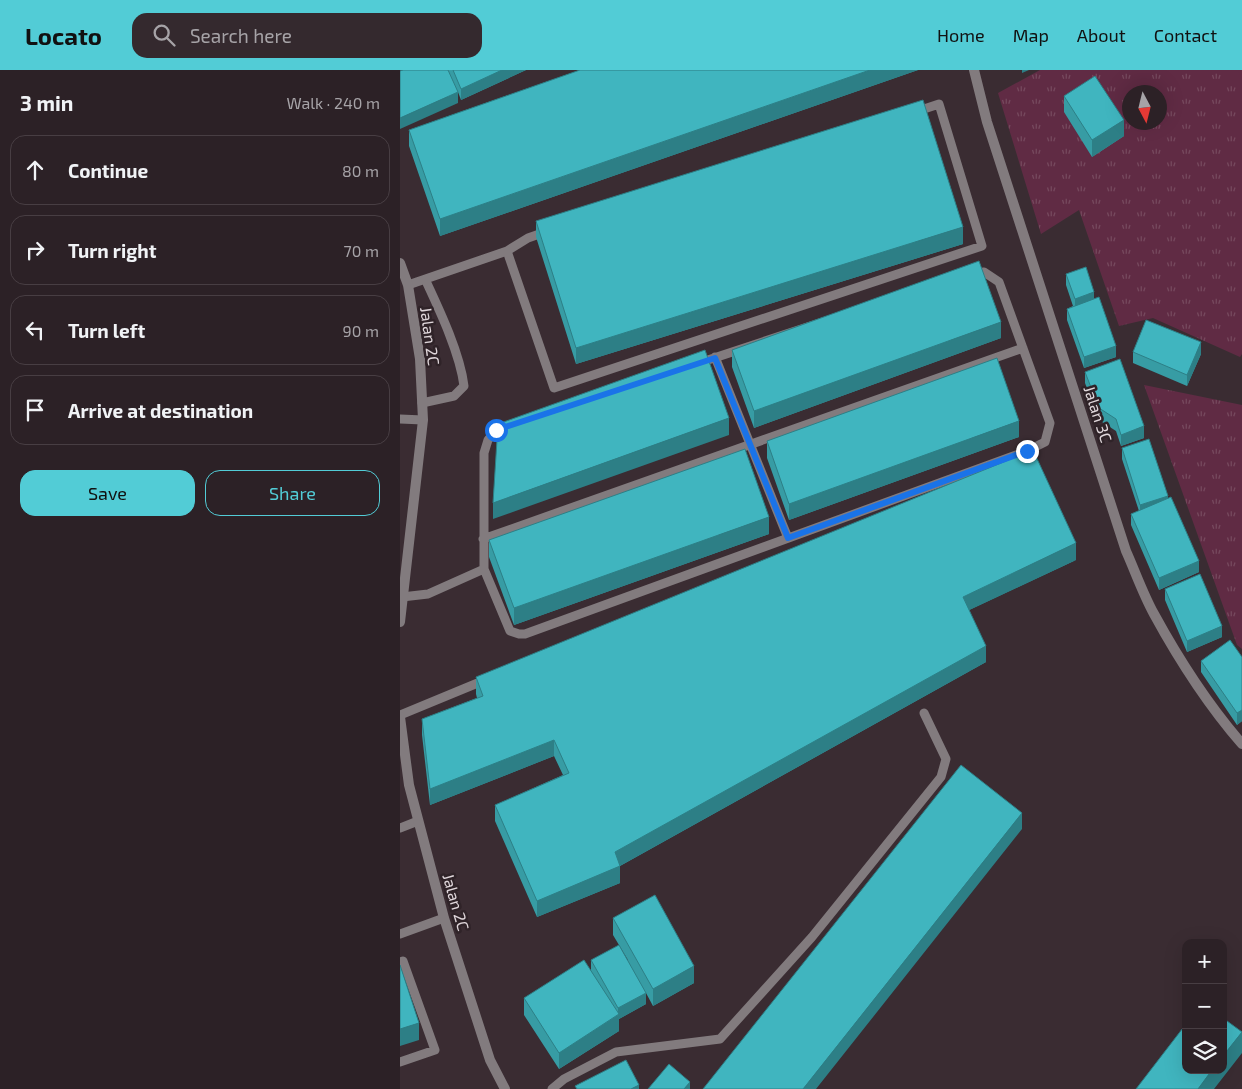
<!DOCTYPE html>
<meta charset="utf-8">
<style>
body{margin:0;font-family:"Exo 2",sans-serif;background:#34292e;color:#f1f3f6}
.controls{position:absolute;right:15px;bottom:15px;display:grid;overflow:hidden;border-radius:10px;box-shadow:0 5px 20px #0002}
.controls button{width:45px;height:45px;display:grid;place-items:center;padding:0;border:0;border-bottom:1px solid #483e43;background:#2c2126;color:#f1f3f6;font:25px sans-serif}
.compass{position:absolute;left:722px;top:15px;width:45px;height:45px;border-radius:50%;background:#2c2126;box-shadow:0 5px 20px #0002;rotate:173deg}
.stop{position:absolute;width:15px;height:15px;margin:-11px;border:4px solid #1a73e8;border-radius:50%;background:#fff}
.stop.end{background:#1a73e8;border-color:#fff;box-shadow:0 1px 5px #0008}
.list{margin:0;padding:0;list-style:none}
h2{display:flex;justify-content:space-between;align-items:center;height:65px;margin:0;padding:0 20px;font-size:21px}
h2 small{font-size:16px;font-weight:400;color:#a6a3a7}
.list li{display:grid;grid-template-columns:32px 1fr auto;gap:15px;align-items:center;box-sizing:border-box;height:70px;margin:0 10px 10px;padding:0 10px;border:1px solid #483e43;border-radius:15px}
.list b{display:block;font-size:19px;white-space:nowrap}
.list em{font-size:16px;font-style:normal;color:#a6a3a7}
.actions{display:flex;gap:10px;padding:15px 20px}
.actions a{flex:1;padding:11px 0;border:1px solid #52ccd6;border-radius:15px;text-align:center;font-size:18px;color:#52ccd6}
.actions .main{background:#52ccd6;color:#111}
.icon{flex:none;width:28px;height:28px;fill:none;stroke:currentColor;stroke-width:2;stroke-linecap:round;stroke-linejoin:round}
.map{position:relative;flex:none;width:842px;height:1019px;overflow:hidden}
header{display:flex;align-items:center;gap:30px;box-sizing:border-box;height:70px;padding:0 25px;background:#52ccd6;color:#111}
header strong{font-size:24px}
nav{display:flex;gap:28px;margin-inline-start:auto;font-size:18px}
.search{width:350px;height:45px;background:#34292e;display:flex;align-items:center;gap:12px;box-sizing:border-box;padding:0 18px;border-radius:15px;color:#a6a3a7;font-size:19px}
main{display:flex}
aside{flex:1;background:#2c2126}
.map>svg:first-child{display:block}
.grass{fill:url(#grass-tufts);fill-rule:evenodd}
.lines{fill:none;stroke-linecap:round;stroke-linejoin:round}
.service{stroke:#827b7e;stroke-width:9}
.minor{stroke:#827b7e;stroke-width:10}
.wall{fill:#379ca4}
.shaded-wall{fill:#2d7f86}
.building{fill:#40b5bf;stroke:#2d7f86}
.route{stroke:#1a73e8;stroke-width:6}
.labels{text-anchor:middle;stroke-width:5;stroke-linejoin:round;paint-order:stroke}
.street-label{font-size:16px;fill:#e0d7db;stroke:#2f2328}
</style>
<header>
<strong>Locato</strong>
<div class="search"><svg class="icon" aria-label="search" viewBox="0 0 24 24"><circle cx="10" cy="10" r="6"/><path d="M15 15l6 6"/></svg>Search here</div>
<nav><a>Home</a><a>Map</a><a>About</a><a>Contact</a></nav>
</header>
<main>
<aside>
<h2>3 min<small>Walk · 240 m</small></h2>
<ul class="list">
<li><svg class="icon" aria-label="ahead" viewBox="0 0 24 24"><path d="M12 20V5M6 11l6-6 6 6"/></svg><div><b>Continue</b></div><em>80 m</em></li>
<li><svg class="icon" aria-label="right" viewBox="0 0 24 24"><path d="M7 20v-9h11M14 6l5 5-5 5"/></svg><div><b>Turn right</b></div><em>70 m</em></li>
<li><svg class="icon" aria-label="left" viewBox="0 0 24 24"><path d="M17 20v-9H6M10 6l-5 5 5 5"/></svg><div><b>Turn left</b></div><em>90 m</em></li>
<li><svg class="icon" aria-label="arrive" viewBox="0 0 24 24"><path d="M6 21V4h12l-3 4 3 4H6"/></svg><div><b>Arrive at destination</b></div></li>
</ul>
<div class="actions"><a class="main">Save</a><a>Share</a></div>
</aside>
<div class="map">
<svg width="842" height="1019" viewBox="0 0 842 1019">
<defs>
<pattern id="grass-tufts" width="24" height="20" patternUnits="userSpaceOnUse" patternTransform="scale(1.25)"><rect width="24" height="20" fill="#602b44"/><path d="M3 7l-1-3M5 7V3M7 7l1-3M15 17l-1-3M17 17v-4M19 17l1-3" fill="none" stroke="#76495e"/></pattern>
</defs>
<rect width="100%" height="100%" fill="#3a2c32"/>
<path class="grass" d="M640,0H842V284L840,287L753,248L719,256L679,140L641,164L598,23ZM730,22H760V52H730Z
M744,315L842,335V579L837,575Z"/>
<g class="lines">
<path class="service" d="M107,181L128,168L148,161
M584,202L599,212L650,353L645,372L627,381L125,564H119L110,561L84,499V383L88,370L96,360L565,205Z
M8,215L107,181L154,318L582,176L539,34L515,42
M315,287L388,468
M22,333L54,326L64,316C60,283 39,239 25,209
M0,349L23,350
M83,469L623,278
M2,527L28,524L84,499
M0,645L85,610
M0,758L18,751
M0,864L44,848
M0,892L3,891L35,980L0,992
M152,1019L164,1009L216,982L320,969L412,867L541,707L546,689L524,643"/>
<path class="minor" d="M574,0L587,52L726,481C735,501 743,524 754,544C778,588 809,636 842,674
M0,193L8,215L20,289L23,350L0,552
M0,647L9,715L44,848L90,990L105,1019"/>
</g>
<path class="wall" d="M3,0H126L61,30L58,22V33Z
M180,0H518L40,166L9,76V60Z
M664,26L724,66L692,87L664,42Z
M136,151L563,174L176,294L136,167Z
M666,204L694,229L716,287L684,298L667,250V239L673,236L666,215Z
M601,268L354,358L332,297V280Z
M733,282L801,284L787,316L733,293Z
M685,302L744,368L721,376L716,361L699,350L685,313Z
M619,367L389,450L367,388V371Z
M722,378L768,429L799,502L759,520L731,455V444L739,441L722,389Z
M369,464L114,555L89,487V470Z
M676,490L569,540L586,592L220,796V813L137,847L95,751V735L163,705L154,686L30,735L22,665V649L77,628L76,624V607Z
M765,519L822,567L787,582L765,530Z
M842,587V651L837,655L801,602V591Z
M213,848L294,913L253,936L246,923V934L219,949V961L159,999L124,945V928L194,906L191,901V890H228L213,865Z"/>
<path class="shaded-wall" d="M102,0H126L61,30V19Z
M470,0H518L40,166V149Z
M622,0H629L622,3Z
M58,22V33L0,59V48Z
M724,50V66L692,87V70Z
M563,157V174L176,294V278Z
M694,222V233L675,240V229Z
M601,252V268L354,358V341Z
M801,272V284L787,316V305Z
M716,276V287L684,298V287Z
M329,348V365L93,449V433Z
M619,351V367L389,450V434Z
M744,356V368L721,376V365Z
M768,426V438L740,446V435Z
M369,447V464L114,555V538Z
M676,473V490L563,543V527Z
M799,491V502L759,520V508Z
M822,556V567L787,582V571Z
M586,576V592L218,797L220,796V813L137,847V831L215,782Z
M842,640V651L837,655V643Z
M154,670V686L30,735V719Z
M622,743V759L416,1019H403Z
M294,896V913L253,936V919Z
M246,923V934L219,949V961L159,999V983L218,945V938Z
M19,953V970L0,976V959Z
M842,962V983L814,1019H798L812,1000H823V986Z
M290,1012V1019H284Z
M239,1015V1019H231Z"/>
<path class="building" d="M3,0H48L58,22L0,48V1Z
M53,0H102L61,19Z
M180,0H470L40,149L9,60Z
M695,6L724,50L692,70L664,26Z
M523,30L563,157L176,278L136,151Z
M579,191L601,252L354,341L332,280Z
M686,197L694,222L675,229L666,204Z
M699,227L716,276L684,287L667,239Z
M746,250L801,272L787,305L733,282Z
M305,280L329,348L93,433L98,354Z
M597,288L619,351L389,434L367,371Z
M720,289L744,356L721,365L716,349L699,338L685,302Z
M749,369L768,426L740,435L722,378Z
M345,379L369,447L114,538L89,470Z
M633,380L676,473L563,527L586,576L215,782L220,796L137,831L95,735L169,703L154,670L30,719L22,649L83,626L76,607Z
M771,427L799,491L759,508L731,444Z
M800,504L822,556L787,571L765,519Z
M830,570L842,587V640L837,643L801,591Z
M561,695L622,743L403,1019H303Z
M255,825L294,896L253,919L213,848Z
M219,875L246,923L218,938L191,890Z
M184,890L219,944L159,983L124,928Z
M0,895L19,953L0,959Z
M823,948L842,962L823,986Z
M786,954V1000H812L798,1019H736Z
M226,990L239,1015L231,1019H177L175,1016Z
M269,994L290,1012L284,1019H248Z"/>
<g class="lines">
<path class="route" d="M96,360L315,288L388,468L627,381"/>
</g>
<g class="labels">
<g class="street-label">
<text transform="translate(30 266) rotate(82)" y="6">Jalan 2C</text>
<text transform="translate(698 344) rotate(72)" y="6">Jalan 3C</text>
<text transform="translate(56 832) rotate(74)" y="6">Jalan 2C</text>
</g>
</g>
</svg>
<div class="controls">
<button>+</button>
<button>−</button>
<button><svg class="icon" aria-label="layers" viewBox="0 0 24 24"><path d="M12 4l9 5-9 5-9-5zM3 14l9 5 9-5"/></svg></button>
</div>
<svg class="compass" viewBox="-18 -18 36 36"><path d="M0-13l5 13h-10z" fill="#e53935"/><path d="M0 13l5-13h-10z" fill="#a6a3a7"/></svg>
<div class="stop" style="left:96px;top:360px"></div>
<div class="stop end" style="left:627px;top:381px"></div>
</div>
</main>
